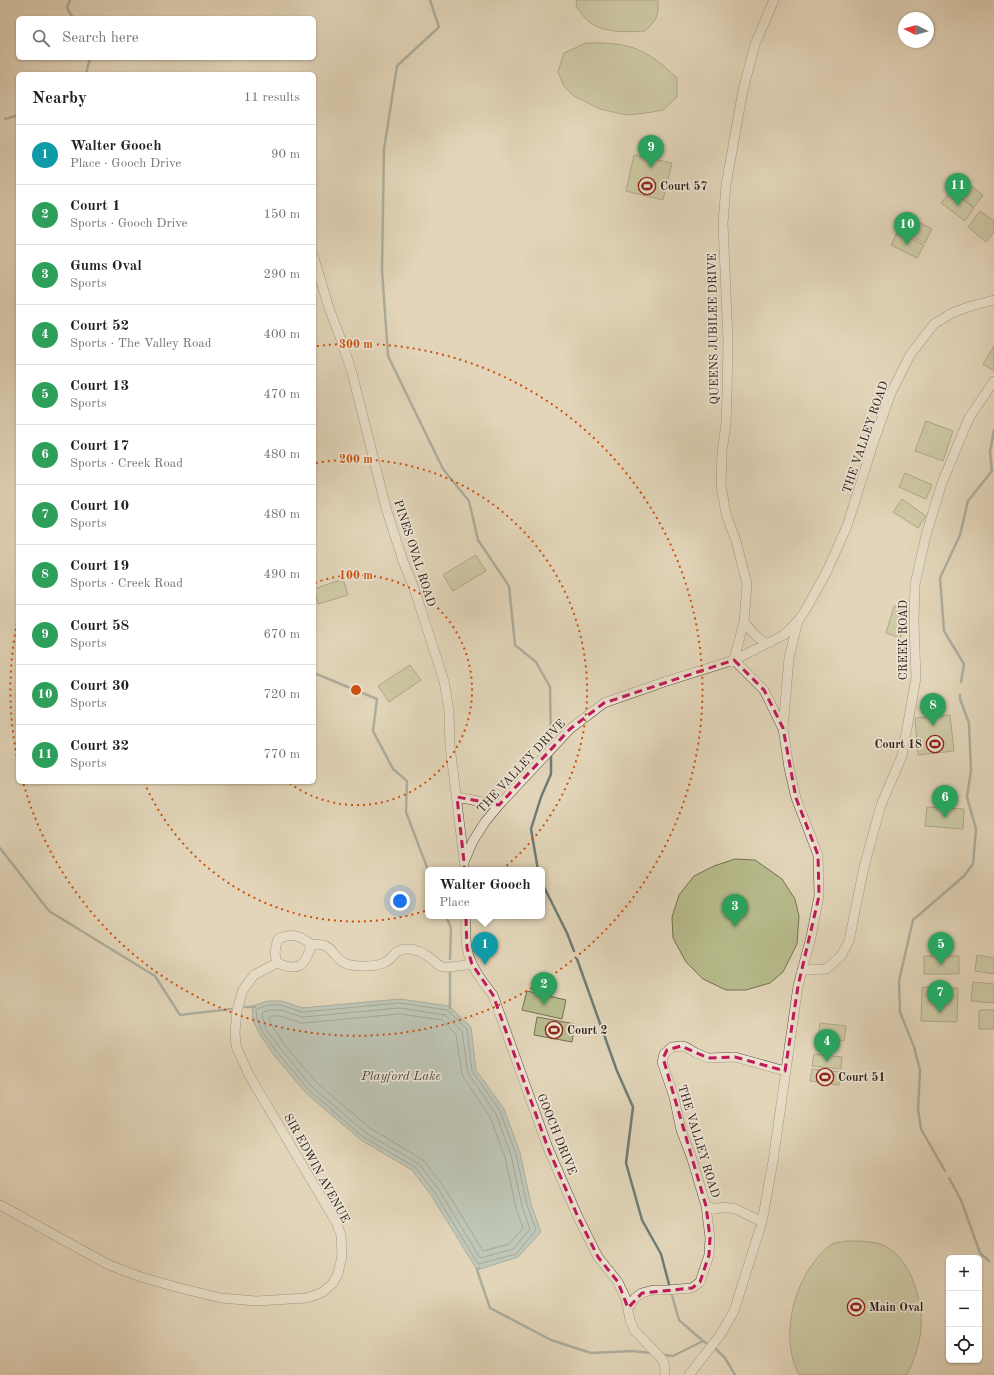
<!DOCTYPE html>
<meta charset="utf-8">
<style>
body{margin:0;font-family:"Old Standard TT",serif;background:#f6f6f6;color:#202124}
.controls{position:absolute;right:12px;bottom:12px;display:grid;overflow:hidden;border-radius:6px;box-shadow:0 1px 3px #0004}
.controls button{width:36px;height:36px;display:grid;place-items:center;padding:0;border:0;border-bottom:1px solid #e0e0e0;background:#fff;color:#202124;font:20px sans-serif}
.compass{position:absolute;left:898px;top:12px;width:36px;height:36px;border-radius:50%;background:#fff;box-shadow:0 1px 3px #0004;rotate:276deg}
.you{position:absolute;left:400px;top:901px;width:14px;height:14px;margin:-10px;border:3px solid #fff;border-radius:50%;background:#1a73e8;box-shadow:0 0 0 6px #1a73e833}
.badge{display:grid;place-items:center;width:26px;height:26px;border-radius:50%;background:#8f2418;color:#fff;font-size:13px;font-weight:700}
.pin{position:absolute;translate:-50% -33px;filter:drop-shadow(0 1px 2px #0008)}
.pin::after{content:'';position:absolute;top:21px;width:14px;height:12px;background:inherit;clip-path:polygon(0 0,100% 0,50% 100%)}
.popup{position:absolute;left:425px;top:867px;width:120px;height:52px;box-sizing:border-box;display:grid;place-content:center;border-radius:6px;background:#fff;filter:drop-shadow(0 1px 3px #0005);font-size:13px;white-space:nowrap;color:#757577}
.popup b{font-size:15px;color:#202124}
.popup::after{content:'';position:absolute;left:50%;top:100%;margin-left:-8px;border:8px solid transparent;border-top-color:#fff}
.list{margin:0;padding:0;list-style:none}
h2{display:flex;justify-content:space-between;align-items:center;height:52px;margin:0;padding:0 16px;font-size:17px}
h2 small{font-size:13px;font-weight:400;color:#757577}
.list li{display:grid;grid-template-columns:26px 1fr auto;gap:12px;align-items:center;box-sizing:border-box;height:60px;padding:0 16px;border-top:1px solid #e0e0e0}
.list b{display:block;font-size:15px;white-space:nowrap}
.list p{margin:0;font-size:13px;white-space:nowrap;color:#757577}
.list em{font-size:13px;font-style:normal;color:#757577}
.icon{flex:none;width:22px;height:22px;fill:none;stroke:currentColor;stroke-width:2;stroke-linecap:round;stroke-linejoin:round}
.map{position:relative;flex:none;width:994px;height:1375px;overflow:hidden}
.search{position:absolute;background:#fff;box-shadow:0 1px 3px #0004;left:16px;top:16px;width:300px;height:44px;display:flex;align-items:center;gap:10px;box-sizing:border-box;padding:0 14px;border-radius:6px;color:#757577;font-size:15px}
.panel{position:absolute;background:#fff;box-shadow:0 1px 3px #0004;left:16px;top:72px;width:300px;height:712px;border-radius:6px}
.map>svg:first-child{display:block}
.green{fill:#b7bc8c;stroke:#747055}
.water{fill:#96b7b6;stroke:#6d7c79}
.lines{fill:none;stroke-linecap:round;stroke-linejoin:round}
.shore{stroke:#636d6a;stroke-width:1}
.stream{stroke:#6d7c79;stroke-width:2.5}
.minor-casing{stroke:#5c5045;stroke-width:10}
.minor{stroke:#ece4d2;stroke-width:9}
.marked{fill:none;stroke:#c2185b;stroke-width:3;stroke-dasharray:8 5;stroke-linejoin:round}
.ring{fill:none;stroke:#cc510f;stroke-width:2;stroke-dasharray:2 4}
.labels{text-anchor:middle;stroke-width:3.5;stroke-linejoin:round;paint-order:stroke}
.poi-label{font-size:12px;font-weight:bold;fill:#30231e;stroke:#ece4d2;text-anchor:start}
.street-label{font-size:12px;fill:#30231e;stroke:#ece4d2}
.water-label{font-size:13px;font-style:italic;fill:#4a4844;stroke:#ece4d2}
.centre{fill:#cc510f;stroke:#ece4d2;stroke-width:2}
.ring-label{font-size:12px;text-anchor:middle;font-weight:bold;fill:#cc510f;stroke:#ece4d2;stroke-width:3.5;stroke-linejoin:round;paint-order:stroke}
</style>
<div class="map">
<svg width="994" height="1375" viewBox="0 0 994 1375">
<rect width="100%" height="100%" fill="#e2d5b9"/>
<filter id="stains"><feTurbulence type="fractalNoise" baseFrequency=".005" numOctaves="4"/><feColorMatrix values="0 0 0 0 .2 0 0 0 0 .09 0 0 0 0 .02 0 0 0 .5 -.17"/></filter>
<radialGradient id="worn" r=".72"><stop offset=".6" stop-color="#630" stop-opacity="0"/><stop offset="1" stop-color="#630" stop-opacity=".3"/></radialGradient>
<path class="green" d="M577,0H658C659,16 656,21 645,31C626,32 600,34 585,18C582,15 579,10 576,6Z
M586,43C629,42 646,48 677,78V97L663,110L646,113L627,115L600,109L574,96L564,86L558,72L564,53Z
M634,155L672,163L663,200L626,191Z
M960,177L983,195L974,207L951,190Z
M951,191L974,208L965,221L941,203Z
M980,211L994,221V232L986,242L968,227Z
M906,216L932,229L925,243L899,230Z
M898,231L924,245L917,258L891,245Z
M994,346V371L983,364Z
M926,421L953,431L943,461L915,451Z
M905,473L932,485L926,499L899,487Z
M902,499L926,516L918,528L893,512Z
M476,555L486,571L453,591L443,575Z
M343,579L348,595L318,604L314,589Z
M894,606L909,610L900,638L886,633Z
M410,665L421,680L389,702L378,686Z
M950,715L954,751L918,755L915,718Z
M927,807L964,809L963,829L925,826Z
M735,859L755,860L782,879L795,899L799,916L797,944L783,972L770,983L746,990H726L703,979L686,962L673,938L672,917L679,895L694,876L714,866Z
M977,955L994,958V974L975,971Z
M924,956H959V974H924Z
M973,982L994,984V1003L971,1001Z
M922,987L958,988L957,1022L921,1021Z
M527,991L566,1000L562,1019L522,1010Z
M979,1010H994V1029H979Z
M537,1017L575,1024L572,1042L534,1035Z
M820,1023L846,1026L844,1041L818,1038Z
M814,1054L842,1057L841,1069L812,1066Z
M812,1069L840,1072L839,1085L810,1081Z
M846,1241C857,1241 869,1241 880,1244C910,1254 923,1300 921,1328C920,1344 914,1360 907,1375H799C780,1339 792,1287 818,1257C822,1252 828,1246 834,1243C838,1242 843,1242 846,1241Z"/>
<path class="water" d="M400,999L449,1006L471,1027L476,1070L504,1109L520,1153L531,1204L541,1232L518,1257L477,1270L431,1195L412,1170L361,1140L306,1093L273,1054L259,1033L253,1020L252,1006L268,1001H282L302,1008Z"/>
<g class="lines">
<path class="shore" d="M400,1003L447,1010L467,1029L472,1071L500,1111L516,1154L527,1205L536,1230L516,1254L478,1264L435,1193L415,1167L363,1137L309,1090L276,1051L262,1031L257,1019L256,1011L257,1009L269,1005H281L302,1012Z
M400,1008L445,1015L462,1031L468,1073L496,1114L511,1155L522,1206L530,1229L513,1249L480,1258L439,1190L419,1164L366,1133L312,1087L280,1048L266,1029L262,1014L263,1012L270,1010H281L302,1017Z
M400,1014L442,1020L456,1034L462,1075L490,1117L505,1157L516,1208L523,1228L509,1244L483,1251L444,1187L423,1160L370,1128L317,1083L284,1044L272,1026L269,1018L270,1016H280L302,1023Z"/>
<path class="stream" d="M70,0L67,8L73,18
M430,0L439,27L397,66L384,149L382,270L388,356L443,469L469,501L478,540L509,586L515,645L536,662L550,687L551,746
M86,74L90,58
M5,119L18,115
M314,673L377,699L373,731L393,769L407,781L406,812L428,870
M961,682L964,664L944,631L940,578L960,535L968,501L992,471L990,452L994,430
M0,848L49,911L155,976L180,1015L231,1009
M538,870L531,829L541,797L551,774V753
M542,883L567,933L574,951
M446,916L451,928L450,959
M577,959L617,1071L633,1107L626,1163L642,1220L661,1254L670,1288
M450,973V1008
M245,1007H255
M945,1171L921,1129L918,1109L920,1070L914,1047L900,1012L899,981L913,920L964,876L973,864L976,829L967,797L971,771L969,723L960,699V695
M949,1178L961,1200L980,1253L989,1261
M479,1268L477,1270L490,1308L551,1340L591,1353L632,1351L651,1353
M671,1292L679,1320L703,1341
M716,1349L725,1358L735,1375
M663,1355L673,1356L703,1341L706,1343"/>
<defs>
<path id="minor" d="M314,258L329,308L343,345L352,373L386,508L403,561L414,588L444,681L449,711L450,746L464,860
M744,622L753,633L766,644
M734,660L744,622L747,584L736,541L726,514L721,485L722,451L726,424L727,394L728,341L723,223L726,185L743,90L755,44L774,0
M734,660L764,690L782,727
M457,797L499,805
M464,870V862L473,841L485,822L499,805L570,729L604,703L664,682L734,660L784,635L798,621L806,609L827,571L847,526L874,441L891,393L910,355L934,324L952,313L971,306L994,300
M466,916C466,926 465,938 467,948C470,966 482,981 493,995L548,1148L578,1217L598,1257L618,1282L626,1299L630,1320L634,1330L663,1360L665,1370V1375
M311,944C315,944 319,944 323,945C333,947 336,961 347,964C356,967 377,967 386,962C394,958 393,950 406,949C417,948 426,954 434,961C437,963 439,967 444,967C452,968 463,965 472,964
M277,963C274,954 275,948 278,939C292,933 299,935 311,944
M802,970L826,969L841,956L849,941L864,867L881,805L902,756L916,678L914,624L915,584L926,535L942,483L969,418L994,381
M0,1205L109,1265L141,1277L180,1288L221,1298L256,1301L307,1298L323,1292L333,1283L338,1274L342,1256L341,1235L336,1222L249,1075L236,1046L235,1033L237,1010L243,990L254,975L277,963C299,972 306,966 311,944
M706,1206L717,1209L723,1207L736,1209L762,1222
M628,1308L635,1298L642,1293L653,1290H667L692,1288L700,1282L709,1255L710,1238L706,1206L692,1159L681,1130L674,1097L662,1062L664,1054L672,1047L681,1046L686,1047L696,1053L708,1058L735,1057L785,1071
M689,1375L721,1334L734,1311L762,1222L773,1161L798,986L811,937L819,896L818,855L796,798L789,768L783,728L789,658L798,621"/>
</defs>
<use href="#minor" class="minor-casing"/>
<use href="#minor" class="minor"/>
</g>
<path d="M0 0H994V1375H0ZM734,660L764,690L783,728L796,798L818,855L819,896L798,986L785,1071L735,1057L708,1058L681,1046L667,1050L663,1058L706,1206L710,1238L709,1255L700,1282L692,1288L642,1293L628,1308L618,1282L598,1257L578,1217L548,1148L493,995L472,964L467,948L464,862L457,797L499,805L570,729L604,703Z" fill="#e2d5b9" fill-opacity=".55" fill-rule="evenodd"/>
<path class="marked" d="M734,660L764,690L783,728L796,798L818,855L819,896L798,986L785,1071L735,1057L708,1058L681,1046L667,1050L663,1058L706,1206L710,1238L709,1255L700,1282L692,1288L642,1293L628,1308L618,1282L598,1257L578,1217L548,1148L493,995L472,964L467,948L464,862L457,797L499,805L570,729L604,703Z"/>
<g class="ring">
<path d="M315 583A115 115 0 1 1 288 782"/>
<path d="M316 463A231 231 0 1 1 144 782"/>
<path d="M18 762A346 346 0 0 1 18 618M317 346A346 346 0 1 1 23 782"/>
</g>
<defs>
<symbol id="stadium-ring" viewBox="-11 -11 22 22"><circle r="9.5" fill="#ece4d2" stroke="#8f2418" stroke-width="1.5"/><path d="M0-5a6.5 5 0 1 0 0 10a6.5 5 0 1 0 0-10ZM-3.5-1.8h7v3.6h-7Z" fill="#8f2418"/></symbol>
</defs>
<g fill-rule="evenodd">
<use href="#stadium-ring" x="637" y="176" width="20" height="20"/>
<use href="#stadium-ring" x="925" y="734" width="20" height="20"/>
<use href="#stadium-ring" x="544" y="1020" width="20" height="20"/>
<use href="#stadium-ring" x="815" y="1067" width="20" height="20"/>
<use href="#stadium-ring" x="846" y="1297" width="20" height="20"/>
</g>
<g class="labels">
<g class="poi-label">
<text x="660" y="190">Court 57</text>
<text x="922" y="748" text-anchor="end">Court 18</text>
<text x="567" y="1034">Court 2</text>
<text x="838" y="1081">Court 51</text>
<text x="869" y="1311">Main Oval</text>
</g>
<g class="street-label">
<text transform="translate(713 329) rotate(-91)" y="4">QUEENS JUBILEE DRIVE</text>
<text transform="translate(865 437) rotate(-71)" y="4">THE VALLEY ROAD</text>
<text transform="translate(415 553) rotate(72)" y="4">PINES OVAL ROAD</text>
<text transform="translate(903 640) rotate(-90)" y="4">CREEK ROAD</text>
<text transform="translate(521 766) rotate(-47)" y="4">THE VALLEY DRIVE</text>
<text transform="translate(557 1134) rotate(68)" y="4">GOOCH DRIVE</text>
<text transform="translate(699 1141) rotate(73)" y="4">THE VALLEY ROAD</text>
<text transform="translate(317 1168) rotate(61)" y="4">SIR EDWIN AVENUE</text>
</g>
<g class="water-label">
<text x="401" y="1080">Playford Lake</text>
</g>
</g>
<circle cx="356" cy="690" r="6" class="centre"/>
<g class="ring-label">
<text x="356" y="348">300 m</text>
<text x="356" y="463">200 m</text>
<text x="356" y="579">100 m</text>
</g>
<rect width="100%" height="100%" filter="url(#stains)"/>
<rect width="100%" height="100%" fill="url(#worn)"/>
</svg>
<div class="controls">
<button>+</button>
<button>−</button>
<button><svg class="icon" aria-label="locate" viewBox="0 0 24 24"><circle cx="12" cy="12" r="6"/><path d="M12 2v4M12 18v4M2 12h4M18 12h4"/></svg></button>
</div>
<svg class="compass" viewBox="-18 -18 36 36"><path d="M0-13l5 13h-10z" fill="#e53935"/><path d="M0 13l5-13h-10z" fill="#757577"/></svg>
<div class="you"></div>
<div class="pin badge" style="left:485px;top:965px;background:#0f9aa8">1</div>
<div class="popup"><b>Walter Gooch</b>Place</div>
<div class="pin badge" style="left:544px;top:1005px;background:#2e9e5b">2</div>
<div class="pin badge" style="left:735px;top:927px;background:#2e9e5b">3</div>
<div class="pin badge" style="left:827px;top:1062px;background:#2e9e5b">4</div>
<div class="pin badge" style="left:941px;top:965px;background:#2e9e5b">5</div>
<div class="pin badge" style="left:945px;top:818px;background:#2e9e5b">6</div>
<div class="pin badge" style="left:940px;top:1013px;background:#2e9e5b">7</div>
<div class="pin badge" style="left:933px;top:726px;background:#2e9e5b">8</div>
<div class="pin badge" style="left:651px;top:168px;background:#2e9e5b">9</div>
<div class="pin badge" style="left:907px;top:245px;background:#2e9e5b">10</div>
<div class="pin badge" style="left:958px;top:206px;background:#2e9e5b">11</div>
<div class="search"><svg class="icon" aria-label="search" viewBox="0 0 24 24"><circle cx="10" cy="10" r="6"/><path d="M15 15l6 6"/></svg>Search here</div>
<section class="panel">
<h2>Nearby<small>11 results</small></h2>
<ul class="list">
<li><span class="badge" style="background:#0f9aa8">1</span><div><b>Walter Gooch</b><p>Place · Gooch Drive</p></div><em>90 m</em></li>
<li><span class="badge" style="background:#2e9e5b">2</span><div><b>Court 1</b><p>Sports · Gooch Drive</p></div><em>150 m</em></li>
<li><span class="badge" style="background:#2e9e5b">3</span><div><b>Gums Oval</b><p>Sports</p></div><em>290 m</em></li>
<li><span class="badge" style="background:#2e9e5b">4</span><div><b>Court 52</b><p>Sports · The Valley Road</p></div><em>400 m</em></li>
<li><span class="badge" style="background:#2e9e5b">5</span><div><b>Court 13</b><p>Sports</p></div><em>470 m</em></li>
<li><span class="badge" style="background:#2e9e5b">6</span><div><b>Court 17</b><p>Sports · Creek Road</p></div><em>480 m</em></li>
<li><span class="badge" style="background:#2e9e5b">7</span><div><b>Court 10</b><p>Sports</p></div><em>480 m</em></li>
<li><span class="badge" style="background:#2e9e5b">8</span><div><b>Court 19</b><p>Sports · Creek Road</p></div><em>490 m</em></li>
<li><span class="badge" style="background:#2e9e5b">9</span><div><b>Court 58</b><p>Sports</p></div><em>670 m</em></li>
<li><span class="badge" style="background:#2e9e5b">10</span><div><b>Court 30</b><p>Sports</p></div><em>720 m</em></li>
<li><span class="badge" style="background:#2e9e5b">11</span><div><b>Court 32</b><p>Sports</p></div><em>770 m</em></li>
</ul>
</section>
</div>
